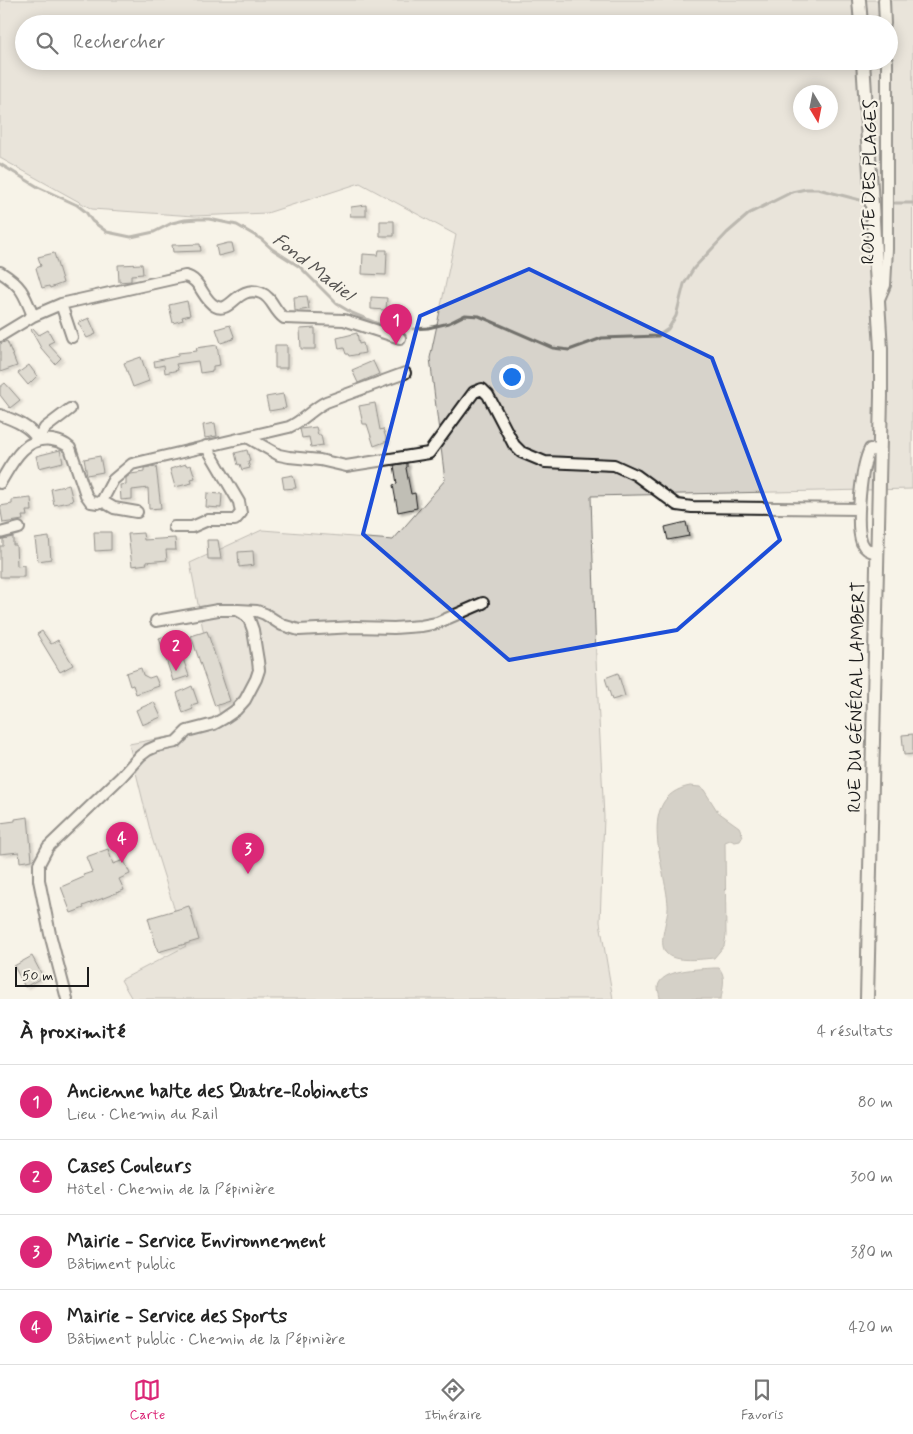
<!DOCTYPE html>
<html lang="fr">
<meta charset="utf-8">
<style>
body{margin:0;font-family:Mynerve,sans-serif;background:#f6f6f6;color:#222}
.compass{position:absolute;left:793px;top:85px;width:45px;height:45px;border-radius:50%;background:#fff;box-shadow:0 2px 12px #0003;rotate:170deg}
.scale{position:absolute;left:15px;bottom:12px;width:74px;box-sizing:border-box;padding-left:5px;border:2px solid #1c1c1c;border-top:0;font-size:14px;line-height:18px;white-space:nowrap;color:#1c1c1c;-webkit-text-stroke:4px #f7f3e8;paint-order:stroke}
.you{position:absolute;left:511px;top:376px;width:18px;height:18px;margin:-12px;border:4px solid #fff;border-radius:50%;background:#1a73e8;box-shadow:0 0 0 8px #1a73e833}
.badge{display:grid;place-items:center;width:32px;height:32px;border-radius:50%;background:#db2777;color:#fff;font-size:16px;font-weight:700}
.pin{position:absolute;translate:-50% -41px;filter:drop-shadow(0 1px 2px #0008)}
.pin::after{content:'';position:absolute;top:26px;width:18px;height:15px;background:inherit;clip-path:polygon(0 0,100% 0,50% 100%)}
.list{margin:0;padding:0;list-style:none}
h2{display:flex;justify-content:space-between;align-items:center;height:65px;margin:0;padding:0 20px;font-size:21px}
h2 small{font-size:16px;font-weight:400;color:#767676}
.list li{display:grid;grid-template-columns:32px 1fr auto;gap:15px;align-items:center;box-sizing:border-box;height:75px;padding:0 20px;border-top:1px solid #e0e0e0}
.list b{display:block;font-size:19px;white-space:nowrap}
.list p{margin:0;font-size:16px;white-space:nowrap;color:#767676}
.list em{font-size:16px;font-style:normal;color:#767676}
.icon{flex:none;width:28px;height:28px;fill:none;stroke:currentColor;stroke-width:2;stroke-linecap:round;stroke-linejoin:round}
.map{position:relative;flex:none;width:913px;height:999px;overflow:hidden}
.search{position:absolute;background:#fff;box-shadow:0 2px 12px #0003;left:15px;right:15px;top:15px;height:55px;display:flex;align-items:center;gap:12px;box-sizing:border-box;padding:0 18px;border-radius:28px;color:#767676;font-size:19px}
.sheet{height:365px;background:#fff}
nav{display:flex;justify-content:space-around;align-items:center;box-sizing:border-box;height:70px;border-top:1px solid #e0e0e0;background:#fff;font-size:14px;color:#767676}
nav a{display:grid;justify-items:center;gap:2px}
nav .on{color:#db2777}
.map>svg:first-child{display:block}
.green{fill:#d7d3cb;stroke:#7a7874;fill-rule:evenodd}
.water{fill:#aca9a2;stroke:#72716c}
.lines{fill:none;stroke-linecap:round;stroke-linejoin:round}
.stream{stroke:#72716c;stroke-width:3}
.building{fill:#c0beb5;stroke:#1c1c1c;filter:url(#shadow)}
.minor-casing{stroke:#1c1c1c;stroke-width:14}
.major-casing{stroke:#1c1c1c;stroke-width:16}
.minor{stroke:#f7f3e8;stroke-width:10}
.major{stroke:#f7f3e8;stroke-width:12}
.marked{fill:none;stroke:#1d4ed8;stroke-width:4;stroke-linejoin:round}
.labels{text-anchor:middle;stroke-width:4.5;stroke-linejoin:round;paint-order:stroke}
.street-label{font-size:18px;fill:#1c1c1c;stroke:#f7f3e8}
.water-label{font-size:19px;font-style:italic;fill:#565452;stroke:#f7f3e8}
</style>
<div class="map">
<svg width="913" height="999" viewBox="0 0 913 999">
<defs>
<filter id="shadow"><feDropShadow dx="3" dy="2" stdDeviation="1" flood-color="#0004"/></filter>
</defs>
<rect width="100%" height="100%" fill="#f7f3e8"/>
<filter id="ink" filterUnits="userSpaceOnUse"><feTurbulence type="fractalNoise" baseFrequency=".02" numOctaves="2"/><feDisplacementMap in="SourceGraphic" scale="10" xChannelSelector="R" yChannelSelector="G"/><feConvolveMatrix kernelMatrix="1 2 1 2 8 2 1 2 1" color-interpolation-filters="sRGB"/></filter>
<g filter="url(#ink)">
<path class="green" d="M0,0H913L912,489L591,496L596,660L604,817L600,922L613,999H132L121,980L186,946L152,838L129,744L222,727L190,563L262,530L393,540L445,480L430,358L456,235L360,183L267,213L194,216L92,209L0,158ZM24,24H889V61H24ZM800,92H830V122H800Z"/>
<path class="water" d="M690,786L700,787L704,790L718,812L739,827L743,836L740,841L735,842L730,840L725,842L726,936L724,946L714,958C702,959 674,963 666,953C657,942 669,918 668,905C666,868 634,797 690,786Z
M714,968H719C727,977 722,989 721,999H660C660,996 658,991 658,987C660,969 700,969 714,968Z"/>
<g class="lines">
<path class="stream" d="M0,164L38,187L77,205L86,212L92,221L107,232L131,237L154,232L172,223L185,220L198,219H209L237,225L261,239L272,249L300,267L337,304L352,313L383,326L398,328
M895,203H913
M413,329L428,328L449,323L465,315L479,316L553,348L569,350L602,338L658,336L668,329L676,316L684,284L694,268L727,233L750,213L792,192L806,189H818L860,200"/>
</g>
<path class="building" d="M366,205V216H350L351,207Z
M380,221H394V236H380Z
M228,243H232L234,252L218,256L216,246Z
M200,244L201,251L173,252L172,245Z
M379,250H387L386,275L362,274L363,254L378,255Z
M54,253L63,283L50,288L49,286L42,288L36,268L41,266L38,257Z
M142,264L143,274L131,275V281L119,282L118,265Z
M307,296L309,309L295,311L294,297Z
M371,297L387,298L386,310L371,309Z
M187,301L190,315L182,317L183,320L173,323L169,305Z
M89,318L96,334L87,338L78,323Z
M230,325L234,336L233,339L221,343L216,329Z
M33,328L39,335L48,330L54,341L48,344L61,358L55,364L41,348L31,330Z
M315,328V349H301L300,329Z
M357,333L359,344L363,343L365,353L349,356L348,354H346L344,348L339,349L337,338Z
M7,341L17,366L0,372V344Z
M217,345L220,365L213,366V371L200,373L198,361L176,364L178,370L165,373L164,365L155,367L154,361L178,356V353L197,351L196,348Z
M275,345H287V368H275Z
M141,357L149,381L133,387L124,363Z
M373,361L379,374L358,383L352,370Z
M29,365L37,376L28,385L18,373Z
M5,383L20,400L10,408L0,395V387Z
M283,394L286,408L269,411L266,397Z
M375,403L380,430L383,429L387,441L374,446L367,424H363L359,406Z
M215,423L217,436L205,438L203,425Z
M316,427L318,435H321L323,445L311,447L309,437L302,438L300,429Z
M60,450L63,462L39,468L36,456Z
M247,450L250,461L248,462L250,468L242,470L240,464L238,465L235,453Z
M100,456L103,472L87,475L84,459Z
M407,463V467L406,468L411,494L415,493L417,508L398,512L393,485L397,484L394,465Z
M186,464L187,466L191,465L195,478L191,479L192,483L175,487L170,469Z
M156,466L161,508L149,509L148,488L132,490V499L121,500L120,485L126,484V478L131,474L144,472V468Z
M293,475L296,488L284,489L282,477Z
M69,485L73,501L54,505L51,489Z
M207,493L222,494L221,508L206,507Z
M31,498L32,511H26L27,516H22L23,520L3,523L0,506L12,504V500Z
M686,522L689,536L668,540L665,527Z
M94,532H111V550L95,551Z
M143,533L144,540L175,538L176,550H166L167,560L146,562L147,564L132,566L128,534Z
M13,537V545H16L17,566L24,565V577H0V546H3V539Z
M49,537L51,559L38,561L35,539Z
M207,540H218L221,559H208Z
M253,551L254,565L239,567L238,552Z
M42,631L51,644L58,640L73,665L60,672L37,634Z
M207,631L230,701L215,706L191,636Z
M174,633L189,676L173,681L159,638Z
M141,668L143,675L149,678L155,676L159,686L136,694L133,685L130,686L126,673Z
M618,673L625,696L612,700L605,678Z
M192,686L198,703L191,705L193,709L183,713L177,693Z
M154,702L161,717L142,725L136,710Z
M913,734V754L904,755L902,735Z
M28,817L32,860L20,862L19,852L0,854V823L15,821V819Z
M108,849L113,864L124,860L130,874L119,879L124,890L83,906L84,908L71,913L61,887L84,877L83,875L92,872L86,857Z
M189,906L199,940L158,952L148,918Z
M32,956L43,977L25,987L14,966Z"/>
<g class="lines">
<defs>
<path id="minor" d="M884,0L885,24
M0,272C21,285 24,293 33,316
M879,299L885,285L887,249V61
M61,304L72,337
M0,336L33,316L61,304L185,276C201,279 202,299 215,306C231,315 237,284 261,293C272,297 274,311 284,318L344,320L400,338
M0,415C14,420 30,426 38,440
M247,437L279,455L289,457L320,460L346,466L429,453L474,392L482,389L488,395L514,445L521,452L545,462L614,465L636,475L677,505L692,507L859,509
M38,440L45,428L70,409
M0,483C12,463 24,436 52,440C58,441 65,443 70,448L86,495L91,502L98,503L102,501L113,480L132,464L289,427C303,421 312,409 326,402L405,373
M102,501L114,508L137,512
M174,527H192L208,520H235L241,513L239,502L206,446
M0,533L19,528
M877,553C871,552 865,550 862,543C855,525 861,466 870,449L880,451
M238,610L257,611L265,614L282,625L299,630L355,627L394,628L421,626L437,623L483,603
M67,999L50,934L39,880V864L48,847L121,777L140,756L148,750L157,746L176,742L187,731L214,724L223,719L236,710L245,700L256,679L259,670L258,661L253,630L249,619L244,614L237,610H218L156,621"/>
<path id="major" d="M859,0L861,24
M863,61L881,349V396L867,999"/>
</defs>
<use href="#minor" class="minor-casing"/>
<use href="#major" class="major-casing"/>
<use href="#minor" class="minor"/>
<use href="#major" class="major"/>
</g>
</g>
<path d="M0 0H913V999H0ZM529,269L712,358L780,540L677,630L509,660L363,534L420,316Z" fill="#f7f3e8" fill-opacity=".55" fill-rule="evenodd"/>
<path class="marked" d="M529,269L712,358L780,540L677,630L509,660L363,534L420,316Z"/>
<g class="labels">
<g class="street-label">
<text transform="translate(869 182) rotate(-89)" y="6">ROUTE DES PLAGES</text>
<text transform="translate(856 697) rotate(-89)" y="6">RUE DU GÉNÉRAL LAMBERT</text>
</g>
<g class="water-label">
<text transform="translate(314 266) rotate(38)" y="7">Fond Madiel</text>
</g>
</g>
</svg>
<svg class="compass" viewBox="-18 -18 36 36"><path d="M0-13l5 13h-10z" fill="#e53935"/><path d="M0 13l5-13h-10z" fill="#767676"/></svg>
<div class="scale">50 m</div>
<div class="you"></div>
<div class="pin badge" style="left:396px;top:345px">1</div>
<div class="pin badge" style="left:176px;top:671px">2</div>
<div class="pin badge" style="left:248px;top:874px">3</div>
<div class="pin badge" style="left:122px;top:863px">4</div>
<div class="search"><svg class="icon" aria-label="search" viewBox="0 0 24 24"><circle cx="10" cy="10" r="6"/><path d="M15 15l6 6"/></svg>Rechercher</div>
</div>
<section class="sheet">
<h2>À proximité<small>4 résultats</small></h2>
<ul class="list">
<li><span class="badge">1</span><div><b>Ancienne halte des Quatre-Robinets</b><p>Lieu · Chemin du Rail</p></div><em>80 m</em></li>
<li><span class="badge">2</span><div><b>Cases Couleurs</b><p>Hôtel · Chemin de la Pépinière</p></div><em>300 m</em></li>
<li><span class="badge">3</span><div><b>Mairie - Service Environnement</b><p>Bâtiment public</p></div><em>380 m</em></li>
<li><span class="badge">4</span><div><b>Mairie - Service des Sports</b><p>Bâtiment public · Chemin de la Pépinière</p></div><em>420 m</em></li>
</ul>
</section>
<nav>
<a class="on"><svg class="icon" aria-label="map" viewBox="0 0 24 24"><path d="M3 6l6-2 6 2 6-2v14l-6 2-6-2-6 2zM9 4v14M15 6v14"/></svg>Carte</a>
<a><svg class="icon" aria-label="directions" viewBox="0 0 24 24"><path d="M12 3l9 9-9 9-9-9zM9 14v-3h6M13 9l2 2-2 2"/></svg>Itinéraire</a>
<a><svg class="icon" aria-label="saved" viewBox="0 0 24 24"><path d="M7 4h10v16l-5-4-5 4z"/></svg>Favoris</a>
</nav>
